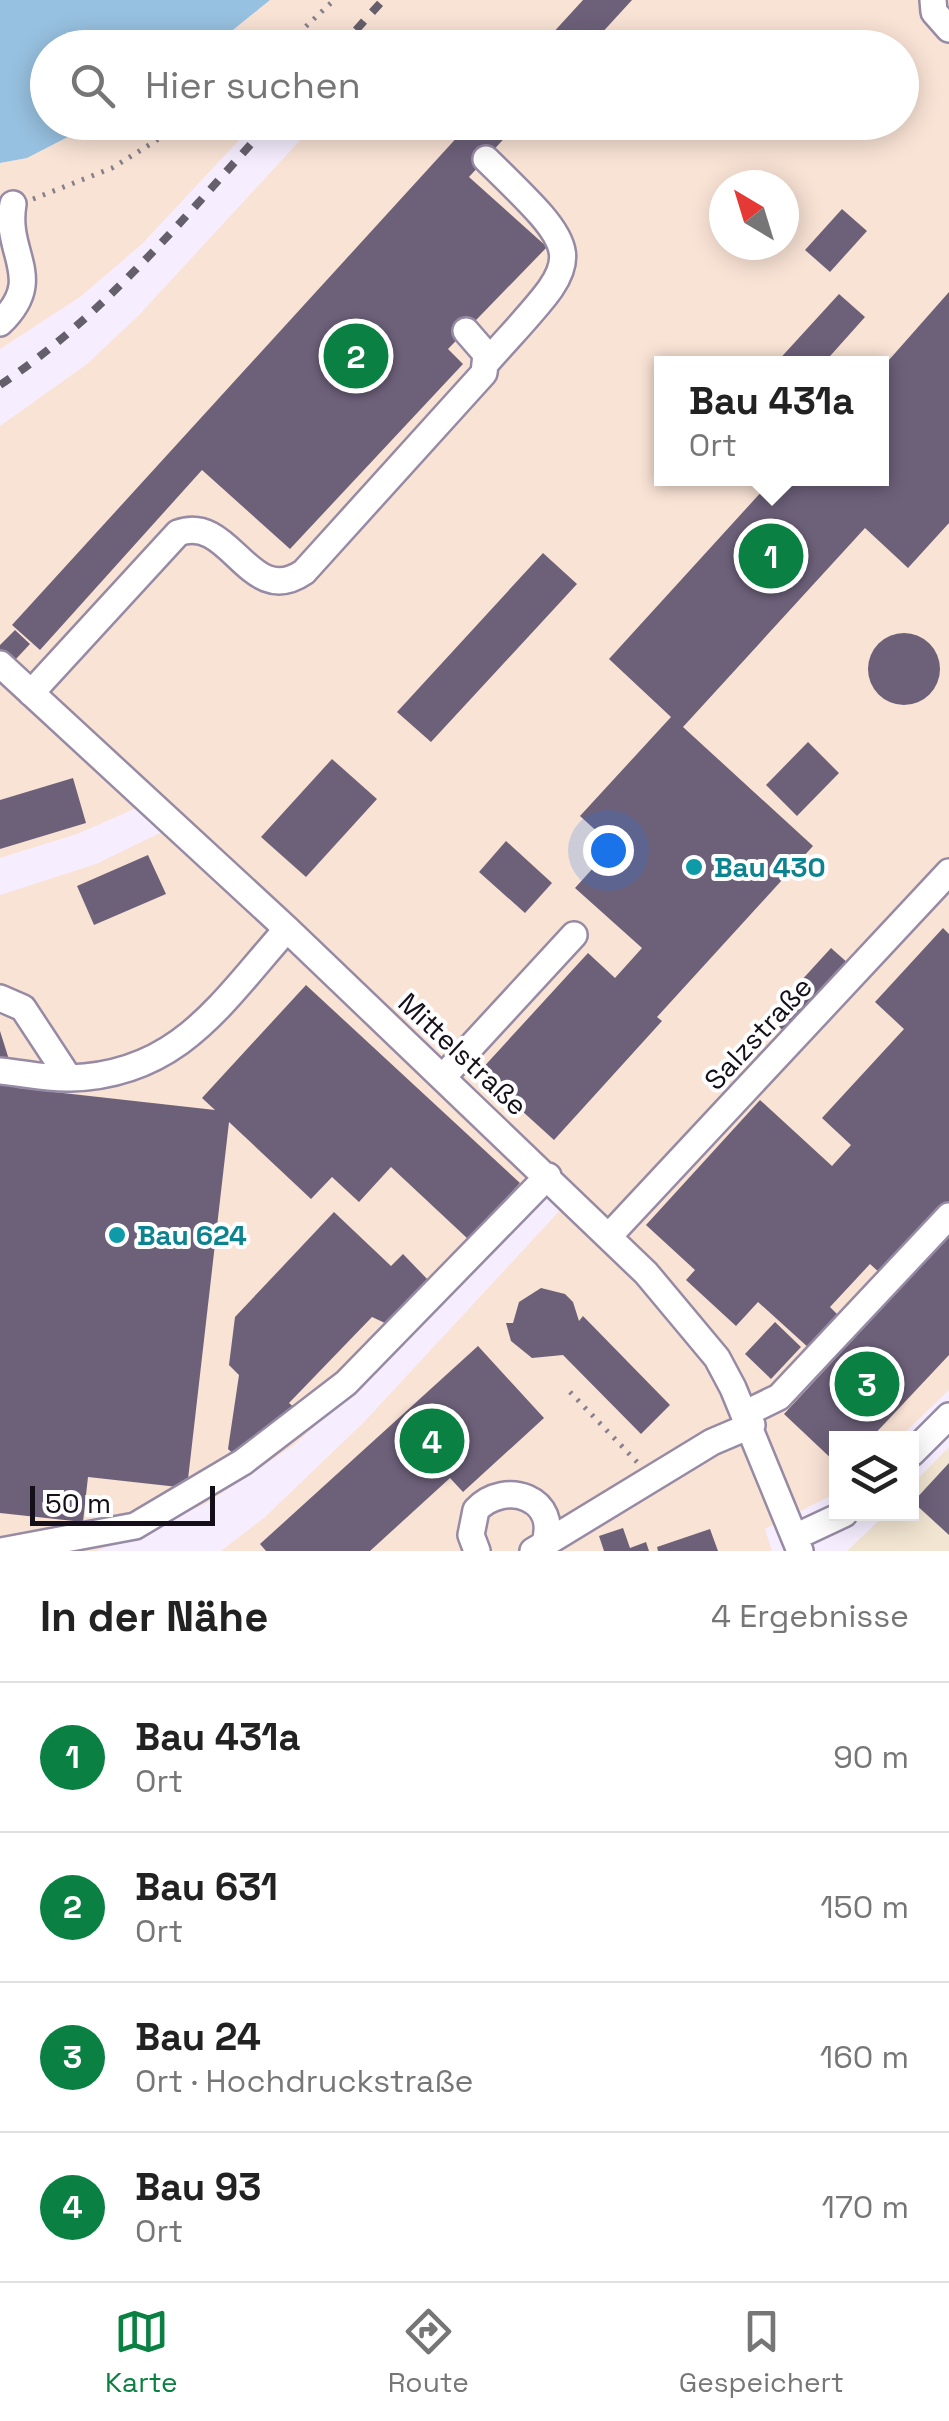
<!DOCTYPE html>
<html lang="de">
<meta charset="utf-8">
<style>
body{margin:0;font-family:"Space Grotesk",sans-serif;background:#f2f2f2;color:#222}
.controls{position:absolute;right:30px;bottom:30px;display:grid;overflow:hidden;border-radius:0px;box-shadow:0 5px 25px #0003}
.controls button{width:90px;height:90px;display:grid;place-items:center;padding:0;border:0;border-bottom:2px solid #e0e0e0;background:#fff;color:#222;font:50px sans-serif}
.compass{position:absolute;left:709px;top:170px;width:90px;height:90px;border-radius:50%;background:#fff;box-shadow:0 5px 25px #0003;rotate:322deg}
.scale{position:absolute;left:30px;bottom:25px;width:185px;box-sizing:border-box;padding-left:10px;border:5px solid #140f19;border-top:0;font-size:28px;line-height:35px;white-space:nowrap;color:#140f19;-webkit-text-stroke:8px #fff;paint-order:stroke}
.you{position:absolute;left:608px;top:850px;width:35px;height:35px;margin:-25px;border:8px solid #fff;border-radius:50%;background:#1a73e8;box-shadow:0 0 0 15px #1a73e833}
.badge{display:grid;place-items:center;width:65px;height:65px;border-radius:50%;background:#0b8043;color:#fff;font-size:32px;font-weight:700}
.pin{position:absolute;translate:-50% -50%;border:5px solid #fff;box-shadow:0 2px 10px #0006}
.popup{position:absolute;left:654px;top:356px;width:235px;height:130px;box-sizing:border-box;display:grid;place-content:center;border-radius:0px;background:#fff;filter:drop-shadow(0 2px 8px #0005);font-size:32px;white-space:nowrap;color:#767676}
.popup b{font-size:38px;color:#222}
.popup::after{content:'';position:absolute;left:50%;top:100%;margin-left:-20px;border:20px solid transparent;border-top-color:#fff}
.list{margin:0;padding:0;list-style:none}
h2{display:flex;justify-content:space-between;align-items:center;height:130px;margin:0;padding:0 40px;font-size:42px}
h2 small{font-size:32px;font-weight:400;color:#767676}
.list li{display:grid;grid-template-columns:65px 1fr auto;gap:30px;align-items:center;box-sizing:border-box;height:150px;padding:0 40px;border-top:2px solid #e0e0e0}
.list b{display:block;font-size:38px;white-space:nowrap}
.list p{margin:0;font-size:32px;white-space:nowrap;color:#767676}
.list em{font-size:32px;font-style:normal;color:#767676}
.icon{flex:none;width:55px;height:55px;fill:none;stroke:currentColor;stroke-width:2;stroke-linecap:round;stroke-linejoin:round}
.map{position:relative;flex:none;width:949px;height:1551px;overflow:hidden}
.search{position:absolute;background:#fff;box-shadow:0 5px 25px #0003;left:30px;right:30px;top:30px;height:110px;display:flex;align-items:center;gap:25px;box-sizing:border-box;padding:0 35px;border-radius:55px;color:#767676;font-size:38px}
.sheet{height:730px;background:#fff}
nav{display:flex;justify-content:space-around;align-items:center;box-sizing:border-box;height:140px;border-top:2px solid #e0e0e0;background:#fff;font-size:28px;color:#767676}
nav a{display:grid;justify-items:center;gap:5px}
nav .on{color:#0b8043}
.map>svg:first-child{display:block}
.commercial{fill:#f2e6d2}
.industrial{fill:#f9e3d5;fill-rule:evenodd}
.water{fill:#97c1e0}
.building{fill:#6d617a}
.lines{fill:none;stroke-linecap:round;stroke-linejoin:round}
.minor-casing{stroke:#968aa4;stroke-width:30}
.path{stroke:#867f8d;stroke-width:5;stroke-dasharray:2.5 8;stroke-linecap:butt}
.minor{stroke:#fff;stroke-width:25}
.rail{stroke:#655f6b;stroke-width:8;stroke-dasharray:12 12;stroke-linecap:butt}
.culture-dot{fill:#0f9aa8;stroke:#fff;stroke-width:4}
.labels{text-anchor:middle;stroke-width:8;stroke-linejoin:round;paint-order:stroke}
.culture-label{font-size:28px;font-weight:bold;fill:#0d838f;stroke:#fff;text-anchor:start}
.street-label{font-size:28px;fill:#140f19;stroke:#fff}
</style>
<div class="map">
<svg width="949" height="1551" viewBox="0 0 949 1551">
<rect width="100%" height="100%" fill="#f6eeff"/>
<path class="commercial" d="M949,1447V1551H847L886,1514H912V1485Z"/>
<path class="industrial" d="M270,0H949V1390L899,1438H836V1493L765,1529L772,1551H221L265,1517L364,1422L563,1207L545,1190L335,1408L294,1445L207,1503L97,1551H0V895L96,864L166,830L141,806L77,834L0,858V426L87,364L139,315L316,123L902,122V48L212,47ZM724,185H784V245H724ZM661,364H881V478H661Z
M95,123H255L142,244L80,297L0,349V163L27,158Z"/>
<path class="water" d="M0,0H270L212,47L48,48V122L95,123L27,158L0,163Z"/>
<path class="building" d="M583,0H632L588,48H539Z
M471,122H519L469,177L547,247L448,349L463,364L290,549L202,470L40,650L12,625Z
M842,209L867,231L830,272L805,250Z
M949,292V523L908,568L865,528L683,727L813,846L657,1017L662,1021L554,1140L479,1072L588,953L615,978L642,948L575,888L613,846L580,816L671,717L609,659L774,478H881V369Z
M839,294L865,317L823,364H775Z
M543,553L577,584L431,742L397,712Z
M15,630L30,644L0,676V645Z
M868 669a36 36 0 1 1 72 0a36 36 0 1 1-72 0Z
M808,742L839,773L797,816L766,785Z
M332,759L377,799L306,877L261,837Z
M73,778L86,823L0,849V800Z
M506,841L552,883L525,913L479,872Z
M148,855L166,894L94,925L77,886Z
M943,928L949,934V1201L881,1274L870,1264L830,1307L840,1317L810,1349L758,1302L736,1326L686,1280L695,1270L646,1225L760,1100L832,1166L851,1145L822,1118L904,1029L875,1002Z
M831,948L849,964L786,1033L768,1017Z
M306,985L520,1183L468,1239L391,1167L359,1202L332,1177L311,1199L229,1122L187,1488L88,1477L83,1522L0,1513V1031L18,1088L215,1110L202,1098Z
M334,1212L391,1266L403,1254L430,1282L396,1317L385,1323L372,1317L289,1403L296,1409L238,1458L228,1449L239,1375L229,1365L235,1317Z
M949,1236V1355L871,1438H836V1463L784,1414Z
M541,1288L565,1294L573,1302L579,1321L583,1316L670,1405L641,1434L563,1355L532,1358L511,1341L506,1323H513L519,1302Z
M775,1322L801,1347L771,1379L745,1354Z
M478,1346L544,1418L463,1492L450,1478L370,1551H266L260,1544Z
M949,1463V1535L913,1502Z
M623,1528L630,1548L646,1542L649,1551H604L599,1536Z
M710,1529L718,1551H658L657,1547Z"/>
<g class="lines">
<defs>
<path id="minor" d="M933,0L934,12L949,29
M486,159C593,263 583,254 487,362
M0,323C47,278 4,255 13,204
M0,664L287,929L646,1273L717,1358L733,1388L800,1551
M31,693L178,533C231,513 249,610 304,572L484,373L486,354L466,331
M0,998L23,1008L69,1078
M0,1071C23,1073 47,1079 70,1078C179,1075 221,1003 287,929
M443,1077L574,935
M610,1235L949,872
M746,1413L779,1397L949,1216
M912,1453L949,1416
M795,1537L844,1514
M1,1551L135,1526L243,1462L346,1383L548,1176
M477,1551L471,1535L476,1510C505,1479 561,1498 544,1545
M533,1551L712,1442L752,1425"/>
</defs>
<use href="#minor" class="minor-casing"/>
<path class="path" d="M283,48L334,0
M33,199L112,168L186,122
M570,1392L637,1462"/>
<use href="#minor" class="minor"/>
<path class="rail" d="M340,48L383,0
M0,385C105,315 186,215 271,122"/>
</g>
<g class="culture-dot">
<circle cx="694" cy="867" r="10"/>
<circle cx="117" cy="1235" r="10"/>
</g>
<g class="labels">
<g class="culture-label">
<text x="714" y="877">Bau 430</text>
<text x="137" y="1245">Bau 624</text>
</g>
<g class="street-label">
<text transform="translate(758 1033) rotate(-47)" y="10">Salzstraße</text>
<text transform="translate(463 1054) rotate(43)" y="10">Mittelstraße</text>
</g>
</g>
</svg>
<div class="controls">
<button><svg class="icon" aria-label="layers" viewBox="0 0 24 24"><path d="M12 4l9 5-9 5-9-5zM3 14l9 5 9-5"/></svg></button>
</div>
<svg class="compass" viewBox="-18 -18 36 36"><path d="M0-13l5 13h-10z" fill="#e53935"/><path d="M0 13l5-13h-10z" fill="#767676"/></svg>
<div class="scale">50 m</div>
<div class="you"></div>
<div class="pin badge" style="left:771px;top:556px">1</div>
<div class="popup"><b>Bau 431a</b>Ort</div>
<div class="pin badge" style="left:356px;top:356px">2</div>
<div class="pin badge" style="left:867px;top:1384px">3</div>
<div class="pin badge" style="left:432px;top:1441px">4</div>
<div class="search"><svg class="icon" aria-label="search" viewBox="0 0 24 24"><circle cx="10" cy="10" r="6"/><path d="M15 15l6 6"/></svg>Hier suchen</div>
</div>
<section class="sheet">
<h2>In der Nähe<small>4 Ergebnisse</small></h2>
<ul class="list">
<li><span class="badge">1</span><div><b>Bau 431a</b><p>Ort</p></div><em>90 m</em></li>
<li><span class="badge">2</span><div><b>Bau 631</b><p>Ort</p></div><em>150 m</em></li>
<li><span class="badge">3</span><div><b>Bau 24</b><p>Ort · Hochdruckstraße</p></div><em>160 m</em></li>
<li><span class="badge">4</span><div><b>Bau 93</b><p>Ort</p></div><em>170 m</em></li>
</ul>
</section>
<nav>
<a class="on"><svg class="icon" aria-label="map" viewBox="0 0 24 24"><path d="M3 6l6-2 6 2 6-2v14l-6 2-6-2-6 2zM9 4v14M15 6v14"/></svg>Karte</a>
<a><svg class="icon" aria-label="directions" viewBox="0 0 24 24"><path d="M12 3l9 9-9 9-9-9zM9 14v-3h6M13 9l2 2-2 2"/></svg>Route</a>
<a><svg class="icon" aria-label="saved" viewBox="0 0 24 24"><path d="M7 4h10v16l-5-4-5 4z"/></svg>Gespeichert</a>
</nav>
